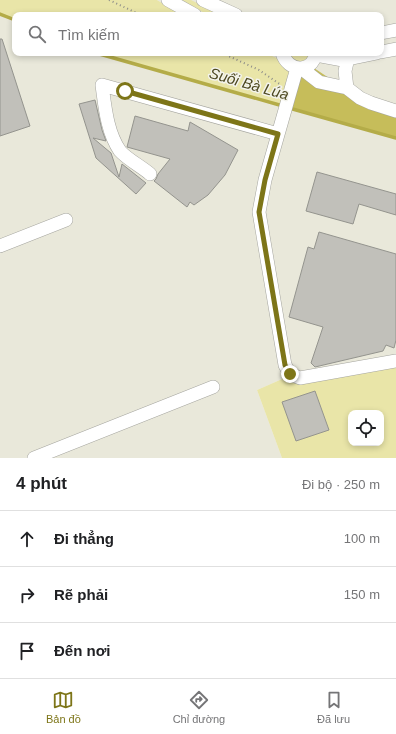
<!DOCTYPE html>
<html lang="vi">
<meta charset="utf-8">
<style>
body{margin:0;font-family:Helvetica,sans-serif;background:#f2f2f2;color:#202124}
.controls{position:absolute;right:12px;bottom:12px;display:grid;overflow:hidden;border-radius:8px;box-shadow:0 2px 6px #0003}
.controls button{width:36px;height:36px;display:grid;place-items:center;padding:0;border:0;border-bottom:1px solid #e0e0e0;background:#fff;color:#202124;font:20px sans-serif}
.stop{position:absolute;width:12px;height:12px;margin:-9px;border:3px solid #7d7518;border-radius:50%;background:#fff}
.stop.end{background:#7d7518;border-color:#fff;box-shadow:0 1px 4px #0008}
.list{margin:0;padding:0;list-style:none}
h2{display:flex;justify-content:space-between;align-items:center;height:52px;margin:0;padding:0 16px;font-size:17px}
h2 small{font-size:13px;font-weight:400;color:#757577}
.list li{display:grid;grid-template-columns:26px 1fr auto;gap:12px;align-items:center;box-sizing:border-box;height:56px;padding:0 16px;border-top:1px solid #e0e0e0}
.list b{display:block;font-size:15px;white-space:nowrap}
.list em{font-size:13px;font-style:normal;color:#757577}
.icon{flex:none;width:22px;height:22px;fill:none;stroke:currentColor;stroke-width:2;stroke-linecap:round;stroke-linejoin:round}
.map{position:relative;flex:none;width:396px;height:458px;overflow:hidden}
.search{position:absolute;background:#fff;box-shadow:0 2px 6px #0003;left:12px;right:12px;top:12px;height:44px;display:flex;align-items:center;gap:10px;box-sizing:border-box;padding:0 14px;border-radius:8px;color:#757577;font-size:15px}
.sheet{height:220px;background:#fff}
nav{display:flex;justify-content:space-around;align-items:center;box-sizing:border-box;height:56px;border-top:1px solid #e0e0e0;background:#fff;font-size:11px;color:#757577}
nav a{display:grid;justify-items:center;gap:2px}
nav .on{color:#7d7518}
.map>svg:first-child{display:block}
.built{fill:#e9e8da}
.green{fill:#e9e5a8;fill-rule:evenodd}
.forest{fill:#c6bd5a}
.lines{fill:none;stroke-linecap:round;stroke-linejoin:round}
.stream{stroke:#b4ac48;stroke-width:3.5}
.building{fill:#c1c0ba;stroke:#94948e}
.minor-casing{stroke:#a5a59f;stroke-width:14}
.path{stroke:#8d8d89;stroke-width:2;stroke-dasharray:1 3;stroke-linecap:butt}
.minor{stroke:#fff;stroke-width:13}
.route{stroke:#7d7518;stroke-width:5}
.labels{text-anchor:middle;stroke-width:3;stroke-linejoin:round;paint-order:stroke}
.water-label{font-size:15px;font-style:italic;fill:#4d4920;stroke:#f3f3ec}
</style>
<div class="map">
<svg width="396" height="458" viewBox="0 0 396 458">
<rect width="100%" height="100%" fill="#f3f3ec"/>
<path class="built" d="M157,0H396V359L301,376L292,372L258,200L289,376L257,390L282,458H0V14L15,20V53H96L283,106L287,71L282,66L277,58L265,53H381V15H182Z"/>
<path class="green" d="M0,0H157L182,15H15V20L0,14Z
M181,0H191L221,15H208Z
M96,53H265L277,58L282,66L293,73L283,106Z
M288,53H310L308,58L303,61H294Z
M396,364V458H282L257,390L289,376ZM351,413H381V443H351Z"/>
<path class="forest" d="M314,68L335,82L396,115V138L288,108L297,74Z"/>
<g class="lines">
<path class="stream" d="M0,14L15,20
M96,53L283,106
M289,108L396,138"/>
</g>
<path class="building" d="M0,39H2L30,126L0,136Z
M95,100L102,130L106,141L93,138L111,153L119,177L122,164L146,183L136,194L96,158L79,104Z
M135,116L188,131L190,122L238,150L225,175L208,195L194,205L190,202L187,207L154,181L156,179L158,174L170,159L127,147Z
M317,172L396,194V215L359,204L353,224L306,211Z
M319,232L396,254V340L394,348L386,345L383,351L315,367L311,363L323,327L289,317L308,247L314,249Z
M315,391L329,430L296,441L282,402Z"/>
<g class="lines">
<defs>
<path id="minor" d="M168,0L195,15
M203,0L236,15
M381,33L396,30
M381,52L396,49
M282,53C288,72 312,74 316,53
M316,55L343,60L377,53
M297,68L265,180L259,212L285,365L290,374L300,378L396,361
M301,68L319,82L347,88L360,98L371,103L396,111
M347,88L345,71L348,58
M150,174C142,167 127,159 120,151C107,132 105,107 102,85L278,134
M0,246L66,220
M34,458L213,387"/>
</defs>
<use href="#minor" class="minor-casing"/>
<path class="path" d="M109,0L141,15
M222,53L259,70L281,85"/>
<use href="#minor" class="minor"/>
</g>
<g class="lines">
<path class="route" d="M125,91L278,134L265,180L259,212L285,365L290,374"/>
</g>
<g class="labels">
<g class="water-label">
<text transform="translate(249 84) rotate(16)" y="5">Suối Bà Lúa</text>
</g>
</g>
</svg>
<div class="controls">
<button><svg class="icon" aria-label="locate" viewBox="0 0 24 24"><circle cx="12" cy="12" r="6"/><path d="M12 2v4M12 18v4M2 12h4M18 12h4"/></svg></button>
</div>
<div class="stop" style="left:125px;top:91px"></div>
<div class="stop end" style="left:290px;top:374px"></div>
<div class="search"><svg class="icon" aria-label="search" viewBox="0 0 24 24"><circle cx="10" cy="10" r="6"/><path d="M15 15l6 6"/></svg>Tìm kiếm</div>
</div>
<section class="sheet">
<h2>4 phút<small>Đi bộ · 250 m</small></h2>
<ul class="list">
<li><svg class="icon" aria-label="ahead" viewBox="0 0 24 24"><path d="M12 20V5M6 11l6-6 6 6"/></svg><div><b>Đi thẳng</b></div><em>100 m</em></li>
<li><svg class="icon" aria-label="right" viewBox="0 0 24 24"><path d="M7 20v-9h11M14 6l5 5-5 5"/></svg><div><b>Rẽ phải</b></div><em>150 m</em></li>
<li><svg class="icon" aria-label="arrive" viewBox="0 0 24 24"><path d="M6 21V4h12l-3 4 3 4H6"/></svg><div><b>Đến nơi</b></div></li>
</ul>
</section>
<nav>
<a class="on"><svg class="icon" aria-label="map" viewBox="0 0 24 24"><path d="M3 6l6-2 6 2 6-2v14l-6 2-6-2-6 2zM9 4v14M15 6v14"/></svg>Bản đồ</a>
<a><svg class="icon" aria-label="directions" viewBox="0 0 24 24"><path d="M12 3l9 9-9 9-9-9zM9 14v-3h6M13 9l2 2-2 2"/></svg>Chỉ đường</a>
<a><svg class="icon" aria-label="saved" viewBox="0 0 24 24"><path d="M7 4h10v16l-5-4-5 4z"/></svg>Đã lưu</a>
</nav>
